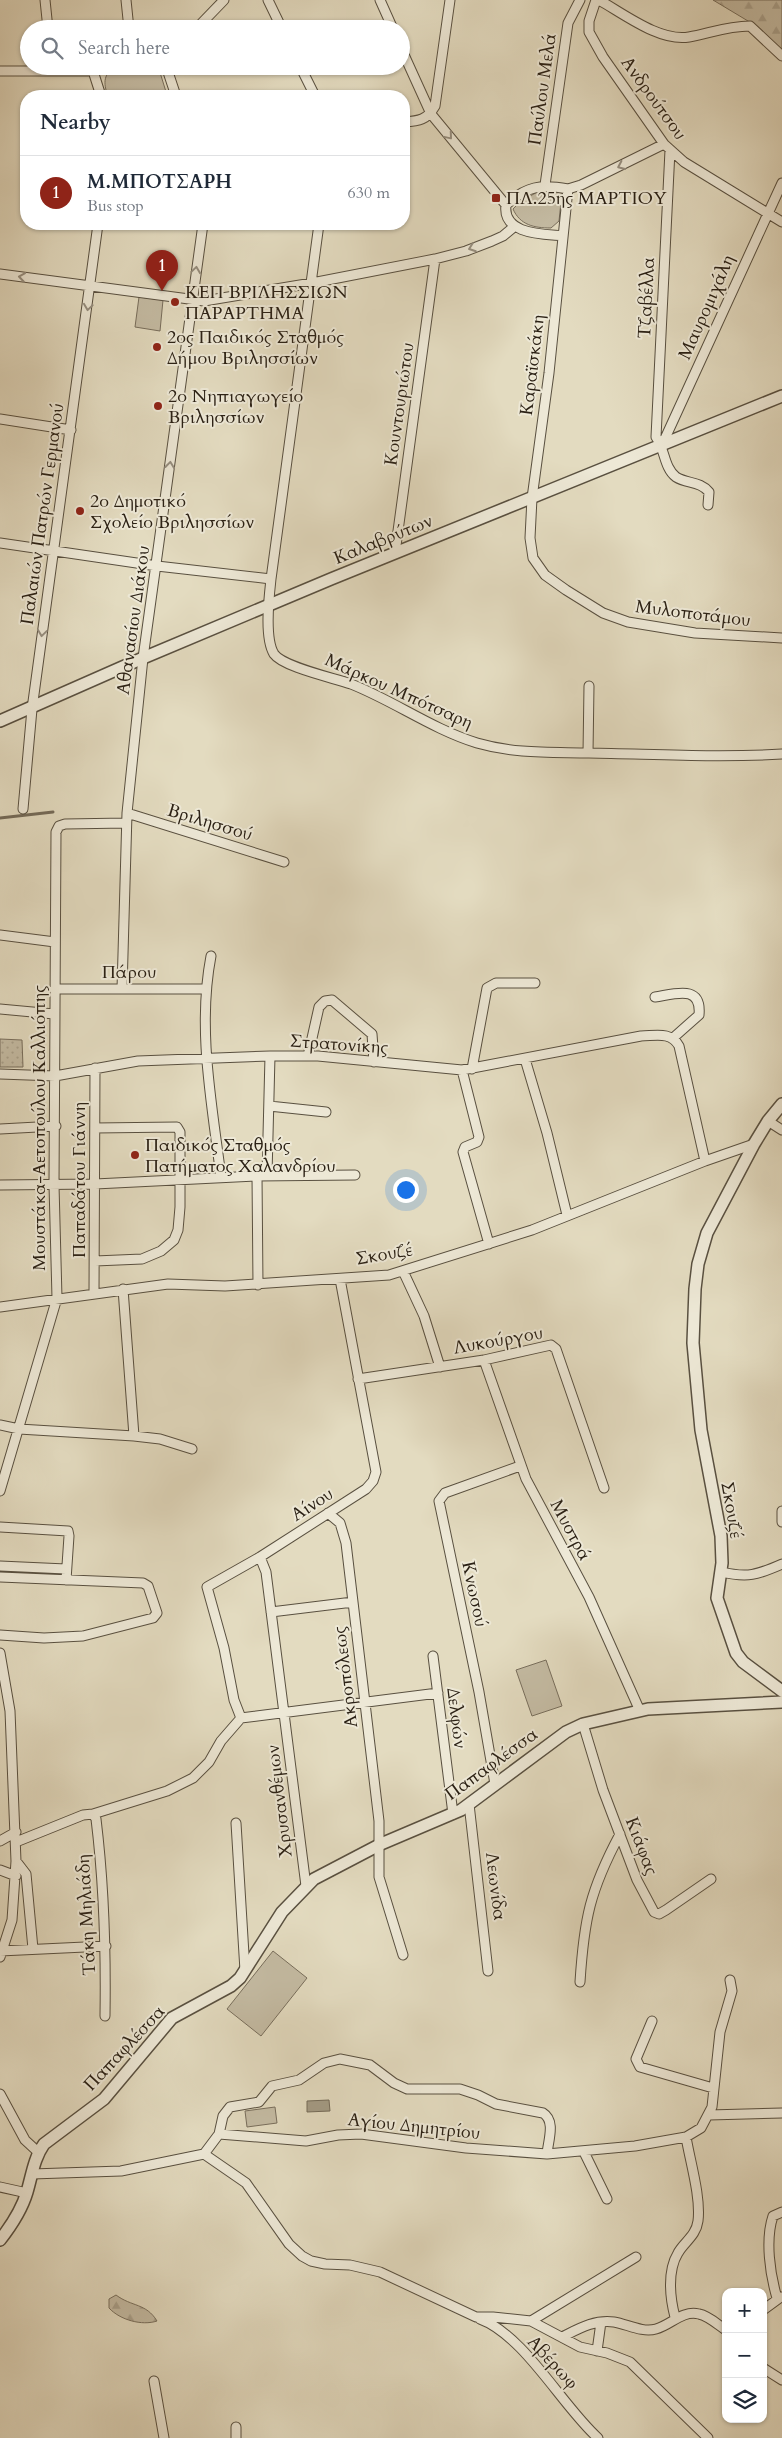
<!DOCTYPE html>
<meta charset="utf-8">
<style>
body{margin:0;font-family:Cardo,serif;background:#f2f2f3;color:#1f2937}
.controls{position:absolute;right:15px;bottom:15px;display:grid;overflow:hidden;border-radius:10px;box-shadow:0 1px 4px #0004}
.controls button{width:45px;height:45px;display:grid;place-items:center;padding:0;border:0;border-bottom:1px solid #e0e1e3;background:#fff;color:#1f2937;font:25px sans-serif}
.you{position:absolute;left:405px;top:1189px;width:18px;height:18px;margin:-12px;border:4px solid #fff;border-radius:50%;background:#1a73e8;box-shadow:0 0 0 8px #1a73e833}
.badge{display:grid;place-items:center;width:32px;height:32px;border-radius:50%;background:#8f2418;color:#fff;font-size:16px;font-weight:700}
.pin{position:absolute;translate:-50% -41px;filter:drop-shadow(0 1px 2px #0008)}
.pin::after{content:'';position:absolute;top:26px;width:18px;height:15px;background:inherit;clip-path:polygon(0 0,100% 0,50% 100%)}
.list{margin:0;padding:0;list-style:none}
h2{display:flex;justify-content:space-between;align-items:center;height:65px;margin:0;padding:0 20px;font-size:21px}
h2 small{font-size:16px;font-weight:400;color:#747a83}
.list li{display:grid;grid-template-columns:32px 1fr auto;gap:15px;align-items:center;box-sizing:border-box;height:75px;padding:0 20px;border-top:1px solid #e0e1e3}
.list b{display:block;font-size:19px;white-space:nowrap}
.list p{margin:0;font-size:16px;white-space:nowrap;color:#747a83}
.list em{font-size:16px;font-style:normal;color:#747a83}
.icon{flex:none;width:28px;height:28px;fill:none;stroke:currentColor;stroke-width:2;stroke-linecap:round;stroke-linejoin:round}
.map{position:relative;flex:none;width:782px;height:2438px;overflow:hidden}
.search{position:absolute;background:#fff;box-shadow:0 1px 4px #0004;left:20px;top:20px;width:390px;height:55px;display:flex;align-items:center;gap:12px;box-sizing:border-box;padding:0 18px;border-radius:28px;color:#747a83;font-size:19px}
.panel{position:absolute;background:#fff;box-shadow:0 1px 4px #0004;left:20px;top:90px;width:390px;height:140px;border-radius:20px}
.map>svg:first-child{display:block}
.grass{fill:url(#grass-dots);stroke:#786e5c}
.forest{fill:url(#forest-firs);stroke:#786e5c}
.park{fill:#c4bba3;stroke:#786e5c}
.water{fill:#a49c86;stroke:#746b59}
.lines{fill:none;stroke-linecap:round;stroke-linejoin:round}
.stream{stroke:#746b59;stroke-width:3}
.minor-casing{stroke:#595040;stroke-width:11}
.tertiary-casing{stroke:#595040;stroke-width:14}
.minor{stroke:#ede8d6;stroke-width:9}
.tertiary{stroke:#ede8d6;stroke-width:11}
.oneway{stroke:#968e7f}
.poi-dot{fill:#8f2418;stroke:#ede8d6;stroke-width:2}
.labels{text-anchor:middle;stroke-width:4;stroke-linejoin:round;paint-order:stroke}
.street-label{font-size:18px;fill:#2b2115;stroke:#ede8d6}
.poi-label{font-size:18px;fill:#2b2115;stroke:#ede8d6;text-anchor:start}
</style>
<div class="map">
<svg width="782" height="2438" viewBox="0 0 782 2438">
<defs>
<pattern id="grass-dots" width="8" height="8" patternUnits="userSpaceOnUse" patternTransform="scale(1.25)"><rect width="8" height="8" fill="#c4bba3"/><path d="M2 2h.1M6 6h.1" fill="none" stroke="#a9a08b" stroke-width="1.8" stroke-linecap="round"/></pattern>
<pattern id="forest-firs" width="22" height="20" patternUnits="userSpaceOnUse" patternTransform="scale(1.25)"><rect width="22" height="20" fill="#c4bba3"/><path d="M5 1l3.5 6h-7zM16 11l3.5 6h-7z" fill="#a9a08b"/></pattern>
</defs>
<rect width="100%" height="100%" fill="#e3dbc0"/>
<filter id="stains"><feTurbulence type="fractalNoise" baseFrequency=".004" numOctaves="4"/><feColorMatrix values="0 0 0 0 .2 0 0 0 0 .09 0 0 0 0 .02 0 0 0 .5 -.17"/></filter>
<radialGradient id="worn" r=".72"><stop offset=".6" stop-color="#630" stop-opacity="0"/><stop offset="1" stop-color="#630" stop-opacity=".3"/></radialGradient>
<path class="grass" d="M0,1039L22,1040L23,1067H0Z"/>
<path class="forest" d="M713,0H782V55L753,24Z
M116,2295C132,2307 146,2303 157,2321C142,2326 120,2320 109,2308V2299Z"/>
<path class="park" d="M117,66H158L167,95L108,96C103,83 103,73 117,66Z
M543,189L562,192L559,221L551,228C534,228 520,225 513,209L521,201Z
M139,297L163,300L160,331L135,327Z
M546,1660L562,1706L532,1716L516,1670Z
M273,1951L307,1978L261,2036L227,2009Z
M275,2107L277,2123L247,2127L245,2111Z"/>
<path class="water" d="M329,2100L330,2111L307,2112V2101Z"/>
<g class="lines">
<path class="stream" d="M0,818L53,812"/>
<defs>
<path id="minor" d="M45,0L48,29
M126,0L129,29
M268,0L282,29
M380,0L393,29
M596,0L589,21V32L603,57L664,144L684,162L782,222
M599,0C624,14 660,42 689,37C710,33 728,26 750,26L782,56
M196,29L224,0
M401,48L431,114L506,205
M166,66L176,96
M300,66L315,96
M0,71H93L104,66
M93,71L101,96
M404,122C419,121 427,120 435,106L450,0
M670,150L656,437C665,449 664,468 676,477C687,484 700,481 709,492L708,505
M545,185L568,23L580,0
M568,189L581,185L664,144
M319,224L271,579C269,597 264,638 274,654C283,667 334,678 351,684C394,701 432,729 477,743C515,754 550,752 589,753C654,754 718,758 782,754
M563,236C544,234 502,235 506,205C526,186 541,184 568,189L549,373L532,498L530,538L533,558L545,575L566,590L603,613L628,622L695,633L782,638
M0,274L204,301L312,283L435,259L466,251L492,241L503,236L515,226
M0,419L71,430
M662,445L782,183
M0,543L157,566L271,579
M395,553L435,259
M588,753L589,686
M23,809L32,709L98,224
M127,813L284,862
M0,935L55,942
M211,956C197,1029 212,1104 221,1177
M54,989H205
M122,989L127,813L143,658L203,224
M655,997C675,994 702,984 699,1015L673,1038
M0,1009L54,1014
M308,1056L319,1007L325,1001L332,1000L372,1034L374,1062
M525,1059L547,1133L567,1215
M472,1069L487,988L496,983H535
M462,1070L479,1137L477,1142L465,1147L463,1152L489,1244
M0,1074L55,1076L138,1061L270,1056H318L462,1070L641,1036C655,1036 671,1031 679,1046L705,1161
M269,1106L326,1112
M768,1121L782,1130
M0,1129L56,1126
M267,1175L270,1056
M0,1185L95,1184L257,1176
M95,1261L142,1259L161,1251L174,1240L178,1230L180,1207V1132L177,1127L95,1128
M403,1271L424,1316L440,1367
M258,1285L257,1176L355,1175
M123,1289L134,1436
M94,1293L95,1068
M0,1307L168,1284L225,1286L389,1275L532,1230L705,1161L754,1144
M484,1360L526,1479L589,1597L640,1711
M358,1379L484,1360L551,1345L556,1349L604,1488
M0,1425L19,1429L134,1436L160,1439L192,1449
M0,1491L57,1298L54,1185L56,832L59,826L65,824L126,823
M782,1511V1522
M328,1513L340,1523L346,1543L379,1821V1877L403,1955
M0,1527L68,1531L69,1536L66,1580
M260,1557L266,1572L306,1886
M0,1566L66,1569
M721,1572C748,1578 757,1575 782,1564
M0,1577L143,1583L148,1586L157,1613L153,1618L83,1636L44,1638L0,1635
M271,1612L353,1602
M0,1653L10,1711L16,1861L12,1920L0,1957
M433,1656L453,1814
M241,1718L234,1700L224,1648L207,1587L260,1557L366,1489L373,1481L376,1472L340,1279
M241,1718L438,1693
M583,1724L603,1790L637,1880L654,1912L659,1914L666,1910L711,1879
M495,1784L479,1692L439,1501L445,1493L520,1466
M469,1804L488,1971
M93,1814L96,1819C104,1884 106,1950 105,2016
M236,1823L245,1971
M0,1841L16,1832
M16,1842L83,1815L93,1814L167,1791L193,1778L209,1762L221,1741L241,1718
M16,1861L26,1874L33,1949
M0,1870L16,1876
M0,1951L106,1946
M580,1982C584,1919 590,1890 620,1834
M652,2021L636,2059L640,2067L713,2088
M0,2094L25,2140L38,2152
M709,2115L782,2113
M219,2134L223,2116L230,2107L259,2102L272,2086L299,2080L324,2063L340,2059L370,2065L394,2083L407,2089H460L478,2095L496,2104L543,2113C556,2121 548,2141 547,2154
M584,2152L607,2199
M204,2154L246,2183L289,2244L302,2256L311,2261L325,2264L350,2265L380,2272L476,2317H493L531,2321L580,2347L607,2353L630,2362L708,2438
M32,2174L121,2171L204,2154L219,2134L306,2141L338,2135L361,2134L466,2148L547,2154L635,2146L686,2137L701,2128L712,2107L720,2032L732,1991L730,1980
M0,2187L27,2193
M777,2298C770,2274 765,2240 773,2216L782,2212
M763,2310L781,2297
M675,2317C670,2298 667,2271 678,2253C684,2242 696,2236 698,2221C701,2197 690,2161 686,2137
M480,2319C524,2335 563,2407 598,2438
M531,2321L636,2257
M562,2337C578,2329 595,2319 614,2322C627,2324 642,2333 656,2329C671,2325 682,2310 699,2314C709,2316 718,2325 726,2330
M597,2351L601,2322
M763,2368L782,2380
M154,2381L164,2438
M236,2438V2427"/>
<path id="tertiary" d="M0,721L143,658L331,579L782,396
M782,1104L768,1121L754,1144L707,1233L698,1264L695,1289L693,1343L701,1430L721,1536L722,1563L717,1598L736,1653L743,1662L782,1691
M0,2240C11,2226 22,2209 27,2192C32,2175 34,2158 44,2144L104,2099L172,2018L231,1986L240,1978L282,1912L314,1879L381,1844L461,1810L566,1732L583,1724L648,1709L782,1702"/>
</defs>
<use href="#minor" class="minor-casing"/>
<use href="#tertiary" class="tertiary-casing"/>
<use href="#minor" class="minor"/>
<use href="#tertiary" class="tertiary"/>
</g>
<defs><path id="oneway-chevron" d="M-2-3.5L2.5 0L-2 3.5" fill="none" stroke-width="1.6" stroke-linecap="round" stroke-linejoin="round" transform="scale(1.25)"/></defs>
<g class="oneway">
<use href="#oneway-chevron" transform="translate(449 136) rotate(50)"/>
<use href="#oneway-chevron" transform="translate(621 166) rotate(155)"/>
<use href="#oneway-chevron" transform="translate(472 248) rotate(160)"/>
<use href="#oneway-chevron" transform="translate(196 270) rotate(-82)"/>
<use href="#oneway-chevron" transform="translate(22 277) rotate(-172)"/>
<use href="#oneway-chevron" transform="translate(88 307) rotate(98)"/>
<use href="#oneway-chevron" transform="translate(170 465) rotate(-83)"/>
<use href="#oneway-chevron" transform="translate(42 633) rotate(98)"/>
</g>
<g class="poi-dot">
<rect x="491" y="193" width="10" height="10" rx="2.5"/>
<circle cx="175" cy="302" r="5"/>
<circle cx="157" cy="347" r="5"/>
<circle cx="158" cy="406" r="5"/>
<circle cx="80" cy="511" r="5"/>
<circle cx="135" cy="1155" r="5"/>
</g>
<g class="labels">
<g class="street-label">
<text transform="translate(542 89) rotate(-82)" y="6">Παύλου Μελά</text>
<text transform="translate(654 98) rotate(54)" y="6">Ανδρούτσου</text>
<text transform="translate(646 298) rotate(-87)" y="6">Τζαβέλλα</text>
<text transform="translate(706 307) rotate(-66)" y="6">Μαυρομιχάλη</text>
<text transform="translate(532 365) rotate(-83)" y="6">Καραϊσκάκη</text>
<text transform="translate(399 404) rotate(-82)" y="6">Κουντουριώτου</text>
<text transform="translate(42 514) rotate(-82)" y="6">Παλαιών Πατρών Γερμανού</text>
<text transform="translate(383 539) rotate(-22)" y="6">Καλαβρύτων</text>
<text transform="translate(693 613) rotate(7)" y="6">Μυλοποτάμου</text>
<text transform="translate(133 620) rotate(-82)" y="6">Αθανασίου Διάκου</text>
<text transform="translate(399 691) rotate(24)" y="6">Μάρκου Μπότσαρη</text>
<text transform="translate(210 822) rotate(17)" y="6">Βριλησσού</text>
<text x="129" y="978">Πάρου</text>
<text transform="translate(339 1044) rotate(4)" y="6">Στρατονίκης</text>
<text transform="translate(39 1128) rotate(-90)" y="6">Μουστάκα-Αετοπούλου Καλλιόπης</text>
<text transform="translate(79 1180) rotate(-90)" y="6">Παπαδάτου Γιάννη</text>
<text transform="translate(384 1254) rotate(-10)" y="6">Σκουζέ</text>
<text transform="translate(498 1340) rotate(-10)" y="6">Λυκούργου</text>
<text transform="translate(312 1504) rotate(-33)" y="6">Αίνου</text>
<text transform="translate(732 1510) rotate(80)" y="6">Σκουζέ</text>
<text transform="translate(571 1530) rotate(62)" y="6">Μυστρά</text>
<text transform="translate(475 1594) rotate(78)" y="6">Κνωσού</text>
<text transform="translate(345 1677) rotate(-97)" y="6">Ακροπόλεως</text>
<text transform="translate(457 1718) rotate(83)" y="6">Δελφών</text>
<text transform="translate(491 1764) rotate(-36)" y="6">Παπαφλέσσα</text>
<text transform="translate(279 1801) rotate(-97)" y="6">Χρυσανθέμων</text>
<text transform="translate(642 1846) rotate(69)" y="6">Κιάφας</text>
<text transform="translate(496 1886) rotate(83)" y="6">Λεωνίδα</text>
<text transform="translate(86 1915) rotate(-93)" y="6">Τάκη Μηλιάδη</text>
<text transform="translate(124 2048) rotate(-47)" y="6">Παπαφλέσσα</text>
<text transform="translate(414 2126) rotate(6)" y="6">Αγίου Δημητρίου</text>
<text transform="translate(553 2362) rotate(47)" y="6">Αβέρωφ</text>
</g>
<g class="poi-label">
<text x="506" y="204">ΠΛ.25ης ΜΑΡΤΙΟΥ</text>
<text x="185" y="298">ΚΕΠ ΒΡΙΛΗΣΣΙΩΝ<tspan x="185" dy="21">ΠΑΡΑΡΤΗΜΑ</tspan></text>
<text x="167" y="343">2ος Παιδικός Σταθμός<tspan x="167" dy="21">Δήμου Βριλησσίων</tspan></text>
<text x="168" y="402">2ο Νηπιαγωγείο<tspan x="168" dy="21">Βριλησσίων</tspan></text>
<text x="90" y="507">2ο Δημοτικό<tspan x="90" dy="21">Σχολείο Βριλησσίων</tspan></text>
<text x="145" y="1151">Παιδικός Σταθμός<tspan x="145" dy="21">Πατήματος Χαλανδρίου</tspan></text>
</g>
</g>
<rect width="100%" height="100%" filter="url(#stains)"/>
<rect width="100%" height="100%" fill="url(#worn)"/>
</svg>
<div class="controls">
<button>+</button>
<button>−</button>
<button><svg class="icon" aria-label="layers" viewBox="0 0 24 24"><path d="M12 4l9 5-9 5-9-5zM3 14l9 5 9-5"/></svg></button>
</div>
<div class="you"></div>
<div class="pin badge" style="left:162px;top:291px">1</div>
<div class="search"><svg class="icon" aria-label="search" viewBox="0 0 24 24"><circle cx="10" cy="10" r="6"/><path d="M15 15l6 6"/></svg>Search here</div>
<section class="panel">
<h2>Nearby<small></small></h2>
<ul class="list">
<li><span class="badge">1</span><div><b>Μ.ΜΠΟΤΣΑΡΗ</b><p>Bus stop</p></div><em>630 m</em></li>
</ul>
</section>
</div>
